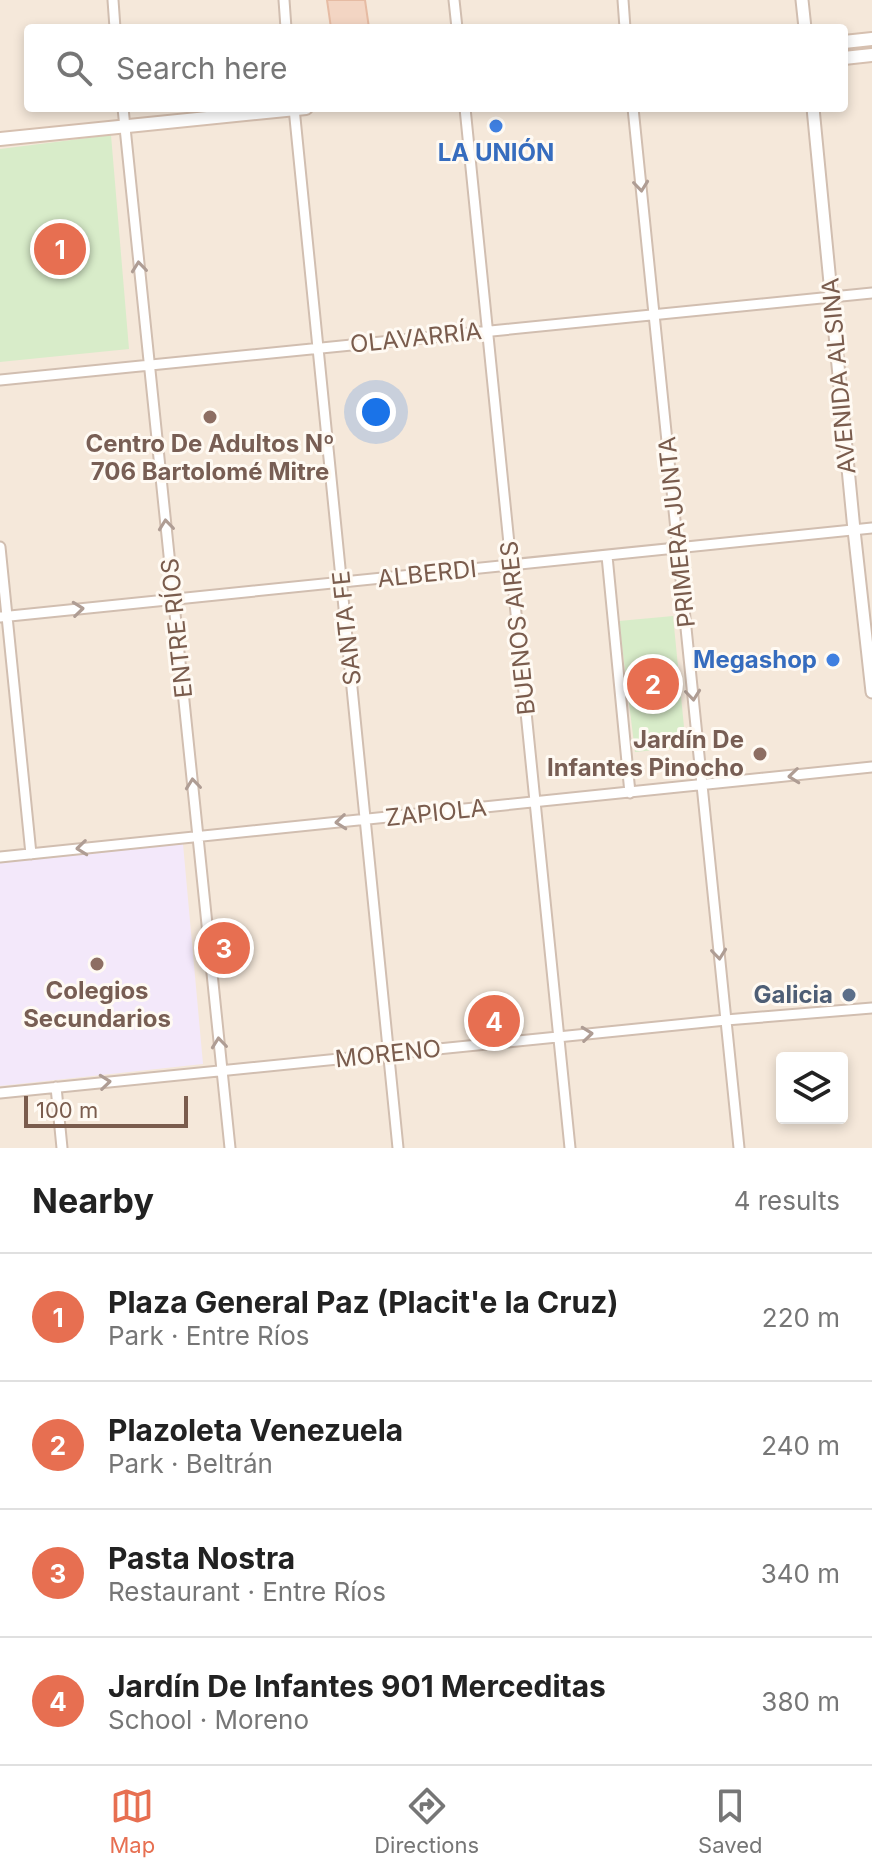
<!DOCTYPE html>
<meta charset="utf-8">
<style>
body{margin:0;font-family:Inter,sans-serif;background:#f6f6f6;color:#222}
.controls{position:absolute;right:24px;bottom:24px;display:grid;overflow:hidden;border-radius:8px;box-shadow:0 4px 12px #0003}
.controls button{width:72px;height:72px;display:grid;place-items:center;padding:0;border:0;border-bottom:2px solid #e0e0e0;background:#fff;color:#222;font:40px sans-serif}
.scale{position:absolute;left:24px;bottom:20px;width:164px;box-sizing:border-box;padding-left:8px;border:4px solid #7a5c4d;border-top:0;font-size:22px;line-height:28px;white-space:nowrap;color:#7a5c4d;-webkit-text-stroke:6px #fffaf3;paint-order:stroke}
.you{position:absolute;left:376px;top:412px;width:28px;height:28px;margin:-20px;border:6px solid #fff;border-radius:50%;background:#1a73e8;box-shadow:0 0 0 12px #1a73e833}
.badge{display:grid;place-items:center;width:52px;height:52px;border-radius:50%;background:#e76f51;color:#fff;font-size:26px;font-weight:700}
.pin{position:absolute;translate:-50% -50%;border:4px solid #fff;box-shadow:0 2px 8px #0006}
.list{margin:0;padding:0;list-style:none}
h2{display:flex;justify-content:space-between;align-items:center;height:104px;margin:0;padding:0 32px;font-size:34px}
h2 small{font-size:26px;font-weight:400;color:#767676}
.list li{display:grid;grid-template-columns:52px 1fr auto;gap:24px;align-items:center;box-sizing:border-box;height:128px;padding:0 32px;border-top:2px solid #e0e0e0}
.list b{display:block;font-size:30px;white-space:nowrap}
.list p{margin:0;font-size:26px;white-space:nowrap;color:#767676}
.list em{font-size:26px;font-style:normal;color:#767676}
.icon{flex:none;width:44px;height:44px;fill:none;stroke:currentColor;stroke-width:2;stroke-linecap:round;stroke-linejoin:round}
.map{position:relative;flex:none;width:872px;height:1148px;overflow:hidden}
.search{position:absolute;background:#fff;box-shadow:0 4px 12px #0003;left:24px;right:24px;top:24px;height:88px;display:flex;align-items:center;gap:20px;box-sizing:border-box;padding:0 28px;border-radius:8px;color:#767676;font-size:30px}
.sheet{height:616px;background:#fff}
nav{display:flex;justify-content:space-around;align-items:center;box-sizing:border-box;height:112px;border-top:2px solid #e0e0e0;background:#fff;font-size:22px;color:#767676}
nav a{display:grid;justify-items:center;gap:4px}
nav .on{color:#e76f51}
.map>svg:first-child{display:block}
.residential{fill:#f5e8da;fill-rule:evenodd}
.education{fill:#f3e8fa}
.green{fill:#d8ecc9}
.building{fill:#f3d5c3;stroke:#e6bba3;stroke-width:2}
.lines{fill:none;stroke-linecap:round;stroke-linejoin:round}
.minor-casing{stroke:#d1beb0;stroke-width:13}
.tertiary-casing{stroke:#d1beb0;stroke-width:15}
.secondary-casing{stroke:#d6c0b0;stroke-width:16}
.minor{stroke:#fff;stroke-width:9}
.tertiary{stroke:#fff;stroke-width:11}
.secondary{stroke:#fff;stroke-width:12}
.oneway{stroke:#af9d94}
.shop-dot{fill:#3f7fe0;stroke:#fffaf3;stroke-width:3}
.education-dot{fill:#8d6e63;stroke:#fffaf3;stroke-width:3}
.service-dot{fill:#5c6f8a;stroke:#fffaf3;stroke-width:3}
.labels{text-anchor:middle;stroke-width:6;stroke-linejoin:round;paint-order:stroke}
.shop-label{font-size:24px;font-weight:bold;fill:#366cbe;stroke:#fffaf3}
.street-label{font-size:24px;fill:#7a5c4d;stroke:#fffaf3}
.education-label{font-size:24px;font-weight:bold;fill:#785e54;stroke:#fffaf3}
.service-label{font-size:24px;font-weight:bold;fill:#4e5e75;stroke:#fffaf3;text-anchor:end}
</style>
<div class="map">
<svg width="872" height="1148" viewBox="0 0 872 1148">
<rect width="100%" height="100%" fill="#fdf6ec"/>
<path class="residential" d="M0,0H872V1148H0ZM28,28H844V108H28ZM782,1058H842V1118H782Z"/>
<path class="education" d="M183,844L203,1064L0,1086V863Z"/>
<path class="green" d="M111,135L129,349L0,362V149Z
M673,616L686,747L635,752L619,621Z"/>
<path class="building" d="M327,0H365L369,28H331Z"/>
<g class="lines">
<defs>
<path id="minor" d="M113,0L115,28
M284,0L286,28
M454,0L457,28
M623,0L625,28
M123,108L230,1148
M294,108L398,1148
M465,108L570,1148
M633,108L739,1148
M0,380L872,293
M0,547L31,854
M607,556L630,793
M0,617L872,528
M0,857L872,767
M56,1087L62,1148
M0,1093L726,1020L872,1008"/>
<path id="tertiary" d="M802,0L805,28
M813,108L854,530L872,692"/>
<path id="secondary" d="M844,42L872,39
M844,58L872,55
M0,139L306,108"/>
</defs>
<use href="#minor" class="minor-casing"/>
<use href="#tertiary" class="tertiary-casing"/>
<use href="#secondary" class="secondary-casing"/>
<use href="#minor" class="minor"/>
<use href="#tertiary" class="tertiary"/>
<use href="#secondary" class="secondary"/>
</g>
<defs><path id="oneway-chevron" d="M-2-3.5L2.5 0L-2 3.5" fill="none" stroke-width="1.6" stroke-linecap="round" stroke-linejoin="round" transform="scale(2)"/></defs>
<g class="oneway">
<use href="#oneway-chevron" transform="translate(641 186) rotate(84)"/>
<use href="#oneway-chevron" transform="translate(139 267) rotate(-96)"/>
<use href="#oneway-chevron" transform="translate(166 525) rotate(-96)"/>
<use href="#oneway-chevron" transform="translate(78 609) rotate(-6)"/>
<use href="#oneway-chevron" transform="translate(693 695) rotate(84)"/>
<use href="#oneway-chevron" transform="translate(794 776) rotate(174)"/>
<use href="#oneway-chevron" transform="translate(193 784) rotate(-96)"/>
<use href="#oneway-chevron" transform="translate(341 822) rotate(174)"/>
<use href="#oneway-chevron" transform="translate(82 848) rotate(174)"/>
<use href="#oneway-chevron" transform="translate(719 954) rotate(84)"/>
<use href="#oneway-chevron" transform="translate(587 1034) rotate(-6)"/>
<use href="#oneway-chevron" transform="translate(219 1043) rotate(-96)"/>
<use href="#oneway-chevron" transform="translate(105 1082) rotate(-6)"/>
</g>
<g class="shop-dot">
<circle cx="496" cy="126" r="8"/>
<circle cx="833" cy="660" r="8"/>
</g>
<g class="education-dot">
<circle cx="210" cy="417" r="8"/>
<circle cx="760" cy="754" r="8"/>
<circle cx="97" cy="964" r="8"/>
</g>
<circle class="service-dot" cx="849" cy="995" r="8"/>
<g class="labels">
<g class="shop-label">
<text x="496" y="161">LA UNIÓN</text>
<text x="817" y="668" text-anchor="end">Megashop</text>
</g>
<g class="street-label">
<text transform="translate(416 338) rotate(-6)" y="8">OLAVARRÍA</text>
<text transform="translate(839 376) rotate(-95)" y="8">AVENIDA ALSINA</text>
<text transform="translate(677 532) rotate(-96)" y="8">PRIMERA JUNTA</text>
<text transform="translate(427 574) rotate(-6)" y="8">ALBERDI</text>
<text transform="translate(177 628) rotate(-96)" y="8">ENTRE RÍOS</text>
<text transform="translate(347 628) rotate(-96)" y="8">SANTA FE</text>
<text transform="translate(518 628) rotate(-96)" y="8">BUENOS AIRES</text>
<text transform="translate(436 813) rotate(-6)" y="8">ZAPIOLA</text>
<text transform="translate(388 1054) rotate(-6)" y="8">MORENO</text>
</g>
<g class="education-label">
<text x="210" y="452">Centro De Adultos Nº<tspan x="210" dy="28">706 Bartolomé Mitre</tspan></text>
<text x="744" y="748" text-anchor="end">Jardín De<tspan x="744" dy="28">Infantes Pinocho</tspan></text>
<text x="97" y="999">Colegios<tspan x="97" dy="28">Secundarios</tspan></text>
</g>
<g class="service-label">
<text x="833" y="1003">Galicia</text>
</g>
</g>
</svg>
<div class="controls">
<button><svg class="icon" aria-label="layers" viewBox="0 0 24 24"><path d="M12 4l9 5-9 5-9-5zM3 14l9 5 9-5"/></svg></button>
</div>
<div class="scale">100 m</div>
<div class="you"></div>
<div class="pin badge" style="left:60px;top:249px">1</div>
<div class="pin badge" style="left:653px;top:684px">2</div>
<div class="pin badge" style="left:224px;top:948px">3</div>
<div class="pin badge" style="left:494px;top:1021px">4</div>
<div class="search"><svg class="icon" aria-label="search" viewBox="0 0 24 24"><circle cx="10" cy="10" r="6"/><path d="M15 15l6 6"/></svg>Search here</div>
</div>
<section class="sheet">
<h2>Nearby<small>4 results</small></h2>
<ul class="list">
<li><span class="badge">1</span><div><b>Plaza General Paz (Placit'e la Cruz)</b><p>Park · Entre Ríos</p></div><em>220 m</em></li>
<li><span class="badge">2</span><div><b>Plazoleta Venezuela</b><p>Park · Beltrán</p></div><em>240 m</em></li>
<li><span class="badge">3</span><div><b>Pasta Nostra</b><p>Restaurant · Entre Ríos</p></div><em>340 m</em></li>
<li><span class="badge">4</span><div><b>Jardín De Infantes 901 Merceditas</b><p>School · Moreno</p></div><em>380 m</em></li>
</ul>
</section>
<nav>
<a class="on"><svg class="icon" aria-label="map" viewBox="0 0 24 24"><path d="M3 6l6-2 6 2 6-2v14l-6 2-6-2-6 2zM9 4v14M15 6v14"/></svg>Map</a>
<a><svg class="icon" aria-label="directions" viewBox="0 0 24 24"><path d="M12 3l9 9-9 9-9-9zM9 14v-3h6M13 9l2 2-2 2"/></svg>Directions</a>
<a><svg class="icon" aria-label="saved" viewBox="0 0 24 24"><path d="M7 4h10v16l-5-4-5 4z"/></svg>Saved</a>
</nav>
